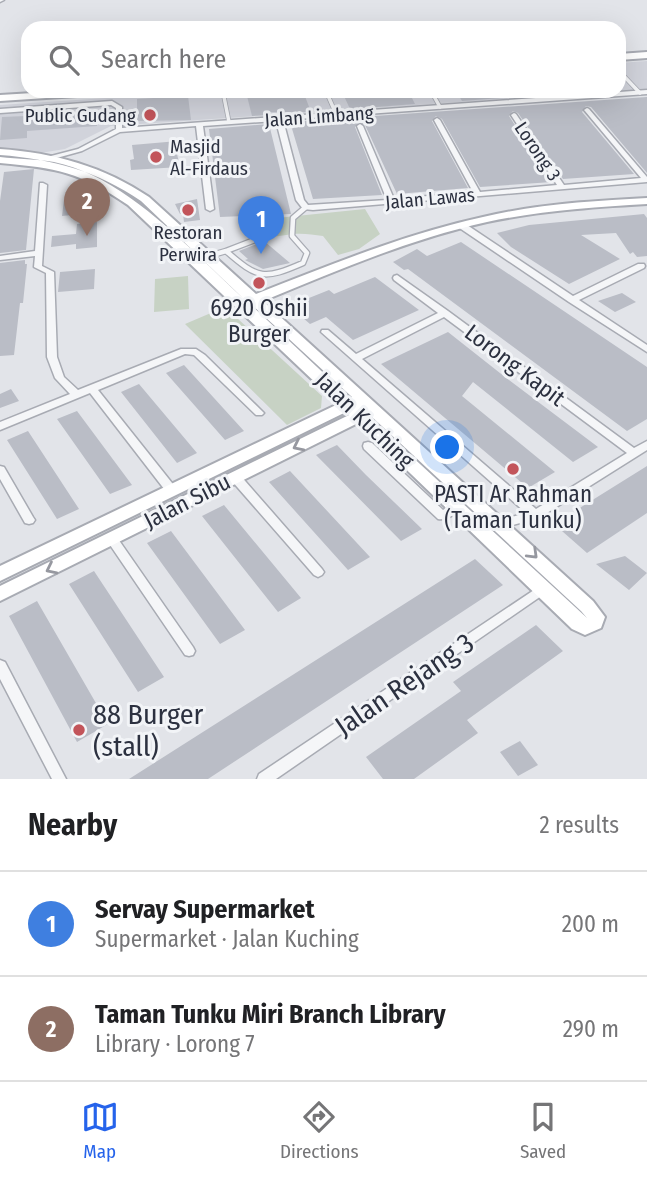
<!DOCTYPE html>
<meta charset="utf-8">
<style>
body{margin:0;font-family:"Fira Sans Condensed",sans-serif;background:#f6f6f6;color:#202124}
.you{position:absolute;left:448px;top:448px;width:24px;height:24px;margin:-18px;border:5px solid #fff;border-radius:50%;background:#1a73e8;box-shadow:0 0 0 10px #1a73e833}
.badge{display:grid;place-items:center;width:46px;height:46px;border-radius:50%;background:#2563eb;color:#fff;font-size:23px;font-weight:700}
.pin{position:absolute;translate:-50% -58px;filter:drop-shadow(0 2px 4px #0008)}
.pin::after{content:'';position:absolute;top:37px;width:24px;height:21px;background:inherit;clip-path:polygon(0 0,100% 0,50% 100%)}
.list{margin:0;padding:0;list-style:none}
h2{display:flex;justify-content:space-between;align-items:center;height:91px;margin:0;padding:0 28px;font-size:30px}
h2 small{font-size:23px;font-weight:400;color:#757577}
.list li{display:grid;grid-template-columns:46px 1fr auto;gap:21px;align-items:center;box-sizing:border-box;height:105px;padding:0 28px;border-top:2px solid #e0e0e0}
.list b{display:block;font-size:26px;white-space:nowrap}
.list p{margin:0;font-size:23px;white-space:nowrap;color:#757577}
.list em{font-size:23px;font-style:normal;color:#757577}
.icon{flex:none;width:38px;height:38px;fill:none;stroke:currentColor;stroke-width:2;stroke-linecap:round;stroke-linejoin:round}
.map{position:relative;flex:none;width:647px;height:779px;overflow:hidden}
.search{position:absolute;background:#fff;box-shadow:0 7px 28px #0002;left:21px;right:21px;top:21px;height:77px;display:flex;align-items:center;gap:18px;box-sizing:border-box;padding:0 24px;border-radius:21px;color:#757577;font-size:26px}
.sheet{height:301px;background:#fff}
nav{display:flex;justify-content:space-around;align-items:center;box-sizing:border-box;height:98px;border-top:2px solid #e0e0e0;background:#fff;font-size:19px;color:#757577}
nav a{display:grid;justify-items:center;gap:4px}
nav .on{color:#2563eb}
.map>svg:first-child{display:block}
.built{fill:#d1d3db}
.green{fill:#c7d2c4}
.building{fill:#babdc6}
.lines{fill:none;stroke-linecap:round;stroke-linejoin:round}
.lane-far1-casing{stroke:#a8abb3;stroke-width:5}
.lane-casing{stroke:#a8abb3;stroke-width:7}
.street-casing{stroke:#a8abb3;stroke-width:3}
.secondary-casing{stroke:#a8abb3;stroke-width:4}
.lane-far1{stroke:#f5f6f8;stroke-width:3.5}
.lane{stroke:#f5f6f8;stroke-width:4.5}
.street{fill:#f5f6f8;fill-rule:evenodd}
.secondary{fill:#fff;fill-rule:evenodd}
.oneway{stroke:#9698a0}
.poi-dot{fill:#c2545a;stroke:#f2f4f7;stroke-width:2.5}
.labels{text-anchor:middle;stroke-width:6;stroke-linejoin:round;paint-order:stroke}
.far-poi-label{font-size:19px;fill:#2c3140;stroke:#f2f4f7;text-anchor:end}
.far-street-label{font-size:19px;fill:#2c3140;stroke:#f2f4f7}
.poi-label{font-size:23px;fill:#2c3140;stroke:#f2f4f7}
.street-label{font-size:23px;fill:#2c3140;stroke:#f2f4f7}
.near-street-label{font-size:28px;fill:#2c3140;stroke:#f2f4f7}
.near-poi-label{font-size:28px;fill:#2c3140;stroke:#f2f4f7;text-anchor:start}
</style>
<div class="map">
<svg width="647" height="779" viewBox="0 0 647 779">
<rect width="100%" height="100%" fill="#e2e4e9"/>
<path class="built" d="M647,61V89L111,126L65,149L40,153L0,149V105L213,91H619V63Z"/>
<path class="green" d="M365,209L380,234L359,249L338,255L323,236C313,235 304,233 294,234C274,236 258,242 240,230L241,224L257,220Z
M188,276L189,309L154,312L155,279Z
M225,307L322,396L321,408L287,425L185,324Z"/>
<path class="building" d="M303,91L311,112H266L267,115L252,116L246,92Z
M346,91H371L373,94L409,92L415,104L350,109L344,96L348,95Z
M456,91H526V96L462,101Z
M188,96L191,120L137,121V99Z
M647,97V173L591,107L586,106L582,112L634,174L563,179L518,113L513,111L509,116L552,182L480,187L442,119L436,116L432,121L468,188L397,194L365,125L359,122L355,127L382,195L313,199L290,122Z
M97,113V126L27,131V138L0,140L2,117Z
M269,124L291,214L220,217L209,129Z
M178,141L182,154H177L180,167L131,170L130,160L134,159L132,145Z
M34,169L26,250L0,253V201L4,172Z
M83,198L82,214L62,216L64,200Z
M197,199L200,220L184,222L183,214H180L175,204Z
M644,214L647,218V256L637,257L633,252L630,254L616,233L581,235L620,259L569,284L511,247L497,233L529,225Z
M97,222V247L76,249V244L51,247L52,236L76,234L77,224Z
M264,241L290,263L263,269L245,260L248,259L239,251Z
M461,242L647,367V419L627,431L408,269L404,270L393,262L417,249L427,256Z
M25,260V264H27L23,303H20L14,355L0,356V263Z
M95,269L94,289L58,292L60,272Z
M375,277L419,310L353,340L326,317L310,324L289,306L329,290L334,294Z
M622,293L636,302L615,312L598,301Z
M448,332L505,377L598,447L573,462L473,382L462,396L555,472L528,488L381,364Z
M184,365L244,431L225,440L166,373Z
M139,384L197,453L177,463L121,392Z
M11,389L19,401L0,408V394Z
M77,411L132,485L110,494L57,419Z
M28,431L79,509L57,519L7,440Z
M337,445L366,475L422,529L401,541L316,455Z
M647,466V513L587,553L554,524Z
M290,471L370,557L348,570L269,482Z
M224,505L301,598L278,612L202,516Z
M171,531L245,630L220,644L147,543Z
M625,556L647,573L629,590L596,564Z
M475,559L503,585L208,779H129Z
M94,571L164,677L138,692L69,584Z
M37,601L108,724L77,742L9,616Z
M536,625L563,651L467,720L478,733L414,779H383L366,757L461,691L453,682Z
M520,741L538,765L518,776L500,752Z"/>
<g class="lines">
<defs>
<path id="lane-far1" d="M619,71L640,93
M326,91L336,114
M431,91L440,107
M535,91L541,99
M223,92L229,122"/>
<path id="lane" d="M226,251L260,238
M209,256L226,251C258,279 264,280 303,263L307,253L292,236L293,218L306,207"/>
<path id="street" d="M0,0H4L0,2Z
M647,90V94L283,120L304,200L308,205L387,200L357,126L360,124L363,126L394,199L473,192L434,120L437,118L440,120L480,192L557,185L511,115L514,113L516,114L564,185L641,178L585,111L584,110L587,108L589,109L647,177V182L313,210L303,209L296,200L276,121L203,126L214,209L210,211L206,209L196,126L120,132L82,151L53,159L49,157L51,156L78,149L116,129V108L111,105L0,113V109L112,101L122,107V128Z
M40,183H43L47,185L42,266L54,272L57,357L64,377L78,390L181,349H196L205,355L264,413L262,415H256L194,355L185,354L98,390L176,488L177,491L176,494H168L90,393L0,430V422L70,394L55,378L47,357L46,273L34,267L35,256L0,260V256L35,251Z
M458,223H464L573,296L638,264H644L645,266L644,268L579,300L647,345V352L569,302L458,227Z
M397,275L448,311L634,448L647,441V450L539,518L501,528L497,527L495,524L497,521L526,513L321,332L322,330H328L356,354L438,313L394,280L393,278L394,276ZM444,317L627,453L536,509L362,359Z
M368,442L372,443L443,510L457,503L461,504L462,507C458,513 446,521 438,519L364,449L363,446L364,443Z
M0,466L4,467L33,517L35,520L33,523L29,524L25,523L0,479Z
M235,473L239,474L322,569L324,572L322,575L318,577L314,575L231,480L230,477L231,474Z
M112,535L116,536L193,647L195,651L193,655L189,656L185,655L108,542L106,539L108,536Z
M543,584L547,586L549,589L547,592L276,779H257L259,774Z
M0,660L5,662L66,779H52L0,679Z"/>
<path id="secondary" d="M647,52V58L619,60V54Z
M66,91H113L108,94L0,101V95Z
M0,149C55,153 103,166 149,197L256,294C330,265 405,234 483,217C537,204 592,201 647,198V204C593,207 539,211 487,222C410,239 336,271 263,301L593,601L605,617L601,628L585,635L572,629L358,423L0,601V586L349,415L346,412L0,581V566L338,404L128,205C80,172 57,168 0,163V157C18,159 37,159 54,162C127,177 191,251 245,300L141,201C97,171 53,159 0,155ZM250,304L252,305L352,397L350,398ZM371,416L581,611L587,618L369,417Z"/>
</defs>
<use href="#lane-far1" class="lane-far1-casing"/>
<use href="#lane" class="lane-casing"/>
<use href="#street" class="street-casing"/>
<use href="#secondary" class="secondary-casing"/>
<use href="#lane-far1" class="lane-far1"/>
<use href="#lane" class="lane"/>
<use href="#street" class="street"/>
<use href="#secondary" class="secondary"/>
</g>
<defs><path id="oneway-chevron" d="M-2-3.5L2.5 0L-2 3.5" fill="none" stroke-width="1.6" stroke-linecap="round" stroke-linejoin="round" transform="scale(1.75)"/></defs>
<g class="oneway">
<use href="#oneway-chevron" transform="translate(298 446) rotate(154)"/>
<use href="#oneway-chevron" transform="translate(533 554) rotate(44)"/>
<use href="#oneway-chevron" transform="translate(51 569) rotate(154)"/>
</g>
<g class="poi-dot">
<circle cx="150" cy="115" r="7"/>
<circle cx="156" cy="157" r="7"/>
<circle cx="188" cy="210" r="7"/>
<circle cx="259" cy="283" r="7"/>
<circle cx="513" cy="469" r="7"/>
<circle cx="79" cy="730" r="7"/>
</g>
<g class="labels">
<g class="far-poi-label">
<text x="136" y="122">Public Gudang</text>
<text x="170" y="153" text-anchor="start">Masjid<tspan x="170" dy="22">Al-Firdaus</tspan></text>
<text x="188" y="239" text-anchor="middle">Restoran<tspan x="188" dy="22">Perwira</tspan></text>
</g>
<g class="far-street-label">
<text transform="translate(319 116) rotate(-4)" y="7">Jalan Limbang</text>
<text transform="translate(538 151) rotate(56)" y="7">Lorong 3</text>
<text transform="translate(430 198) rotate(-5)" y="7">Jalan Lawas</text>
</g>
<g class="poi-label">
<text x="259" y="316">6920 Oshii<tspan x="259" dy="26">Burger</tspan></text>
<text x="513" y="502">PASTI Ar Rahman<tspan x="513" dy="26">(Taman Tunku)</tspan></text>
</g>
<g class="street-label">
<text transform="translate(515 365) rotate(37)" y="8">Lorong Kapit</text>
<text transform="translate(365 420) rotate(44)" y="8">Jalan Kuching</text>
<text transform="translate(187 501) rotate(-27)" y="8">Jalan Sibu</text>
</g>
<g class="near-street-label">
<text transform="translate(404 684) rotate(-34)" y="10">Jalan Rejang 3</text>
</g>
<g class="near-poi-label">
<text x="93" y="724">88 Burger<tspan x="93" dy="32">(stall)</tspan></text>
</g>
</g>
</svg>
<div class="you"></div>
<div class="pin badge" style="left:261px;top:254px;background:#3f7fe0">1</div>
<div class="pin badge" style="left:87px;top:236px;background:#8d6e63">2</div>
<div class="search"><svg class="icon" aria-label="search" viewBox="0 0 24 24"><circle cx="10" cy="10" r="6"/><path d="M15 15l6 6"/></svg>Search here</div>
</div>
<section class="sheet">
<h2>Nearby<small>2 results</small></h2>
<ul class="list">
<li><span class="badge" style="background:#3f7fe0">1</span><div><b>Servay Supermarket</b><p>Supermarket · Jalan Kuching</p></div><em>200 m</em></li>
<li><span class="badge" style="background:#8d6e63">2</span><div><b>Taman Tunku Miri Branch Library</b><p>Library · Lorong 7</p></div><em>290 m</em></li>
</ul>
</section>
<nav>
<a class="on"><svg class="icon" aria-label="map" viewBox="0 0 24 24"><path d="M3 6l6-2 6 2 6-2v14l-6 2-6-2-6 2zM9 4v14M15 6v14"/></svg>Map</a>
<a><svg class="icon" aria-label="directions" viewBox="0 0 24 24"><path d="M12 3l9 9-9 9-9-9zM9 14v-3h6M13 9l2 2-2 2"/></svg>Directions</a>
<a><svg class="icon" aria-label="saved" viewBox="0 0 24 24"><path d="M7 4h10v16l-5-4-5 4z"/></svg>Saved</a>
</nav>
